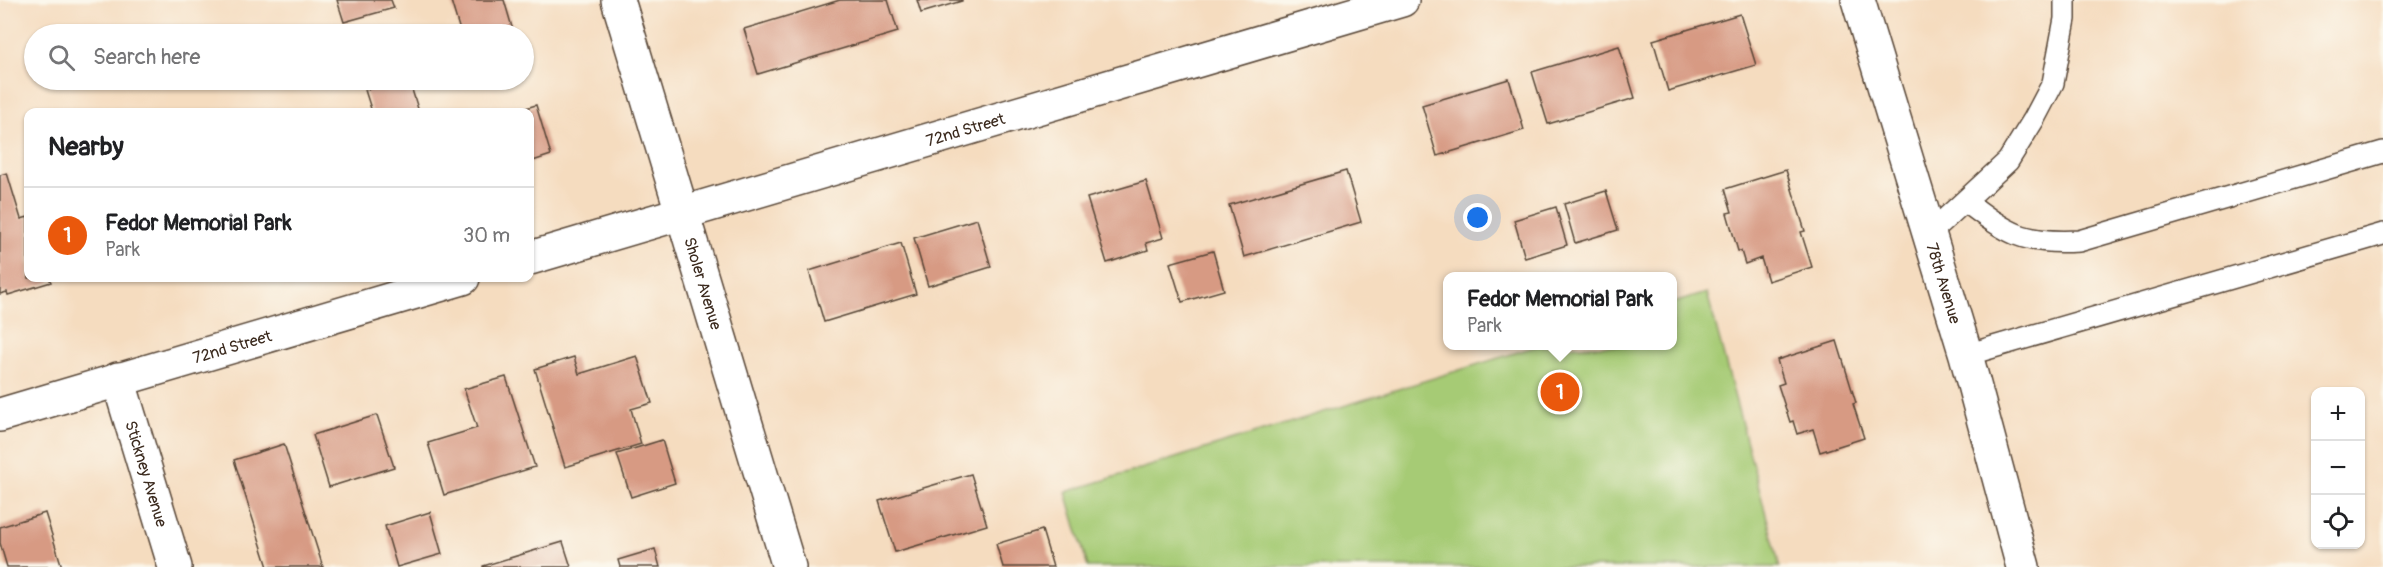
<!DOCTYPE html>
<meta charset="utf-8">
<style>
body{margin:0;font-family:Pangolin,sans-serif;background:#f2f2f2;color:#202124}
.controls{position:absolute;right:18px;bottom:18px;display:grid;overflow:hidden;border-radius:12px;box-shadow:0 2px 4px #0004}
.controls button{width:54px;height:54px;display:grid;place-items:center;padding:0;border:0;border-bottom:2px solid #e0e0e0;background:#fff;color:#202124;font:30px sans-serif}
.you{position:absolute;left:1478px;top:218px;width:21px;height:21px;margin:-15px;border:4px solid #fff;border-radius:50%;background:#1a73e8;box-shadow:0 0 0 9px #1a73e833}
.badge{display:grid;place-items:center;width:39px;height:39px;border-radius:50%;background:#ea580c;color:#fff;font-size:20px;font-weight:700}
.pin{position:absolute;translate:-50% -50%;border:3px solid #fff;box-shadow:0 2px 6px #0006}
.popup{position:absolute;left:1443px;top:272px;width:234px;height:78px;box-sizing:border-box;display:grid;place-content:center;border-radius:12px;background:#fff;filter:drop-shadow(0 2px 4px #0005);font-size:20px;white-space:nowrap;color:#757577}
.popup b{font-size:22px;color:#202124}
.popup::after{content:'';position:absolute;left:50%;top:100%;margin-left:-12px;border:12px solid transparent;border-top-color:#fff}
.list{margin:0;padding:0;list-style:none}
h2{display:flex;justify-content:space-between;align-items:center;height:78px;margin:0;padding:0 24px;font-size:26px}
h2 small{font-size:20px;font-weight:400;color:#757577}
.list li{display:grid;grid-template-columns:39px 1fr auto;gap:18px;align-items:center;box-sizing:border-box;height:96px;padding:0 24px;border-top:2px solid #e0e0e0}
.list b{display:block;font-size:22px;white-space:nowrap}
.list p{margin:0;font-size:20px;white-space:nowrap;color:#757577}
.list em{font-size:20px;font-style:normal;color:#757577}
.icon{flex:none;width:33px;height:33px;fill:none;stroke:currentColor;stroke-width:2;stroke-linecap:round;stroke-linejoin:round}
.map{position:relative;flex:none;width:2383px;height:567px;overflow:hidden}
.search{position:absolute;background:#fff;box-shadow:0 2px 4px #0004;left:24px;top:24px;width:510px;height:66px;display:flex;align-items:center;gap:15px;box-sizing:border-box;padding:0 21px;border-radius:33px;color:#757577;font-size:22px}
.panel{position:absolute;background:#fff;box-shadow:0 2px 4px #0004;left:24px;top:108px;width:510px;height:174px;border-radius:12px}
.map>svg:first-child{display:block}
.green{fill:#a6cb75;stroke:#707a4a;stroke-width:1.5}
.building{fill:#d79a83}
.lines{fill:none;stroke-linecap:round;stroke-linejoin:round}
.lane-casing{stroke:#574536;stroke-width:24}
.street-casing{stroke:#574536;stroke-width:36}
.lane{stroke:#fff;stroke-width:21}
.street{stroke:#fff;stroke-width:33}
.labels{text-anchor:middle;stroke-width:5;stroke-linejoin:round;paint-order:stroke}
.street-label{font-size:16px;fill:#3b2a1e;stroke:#fbf7ec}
</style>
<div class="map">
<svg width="2383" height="567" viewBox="0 0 2383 567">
<rect width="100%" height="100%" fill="#fbf7ec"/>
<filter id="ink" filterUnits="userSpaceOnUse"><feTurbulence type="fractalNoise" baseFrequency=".0167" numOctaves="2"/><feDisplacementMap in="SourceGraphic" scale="12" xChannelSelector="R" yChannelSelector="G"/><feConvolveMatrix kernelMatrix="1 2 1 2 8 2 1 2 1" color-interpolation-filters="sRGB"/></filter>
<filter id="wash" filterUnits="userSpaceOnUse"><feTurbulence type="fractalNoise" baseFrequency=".008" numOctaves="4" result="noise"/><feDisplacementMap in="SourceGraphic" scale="24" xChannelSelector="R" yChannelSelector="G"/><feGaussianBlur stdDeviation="1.35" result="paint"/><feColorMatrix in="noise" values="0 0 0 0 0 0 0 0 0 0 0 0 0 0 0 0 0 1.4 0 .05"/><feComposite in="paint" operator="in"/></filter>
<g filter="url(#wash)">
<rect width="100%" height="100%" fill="#f5dcbf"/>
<path class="green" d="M1707,293L1780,567H1088L1066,492L1537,346H1672L1673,303Z"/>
<g id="blocks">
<path class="building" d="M337,0H391L394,8L344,22Z
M455,0H504L514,34H461L451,1Z
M840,0H888L898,32L758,74L744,29Z
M917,0H962V1L921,13Z
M1740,14L1756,65L1668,91L1653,40Z
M1619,46L1635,98L1548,124L1532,72Z
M1509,79L1524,130L1437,156L1422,105Z
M398,80H409L419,112H372L365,90Z
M536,105L551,155L530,162V112H513Z
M1786,170L1805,231L1801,232L1812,267L1768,281L1761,258L1745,264L1741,251H1738L1727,213L1732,212L1725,189Z
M1346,171L1361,222L1244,257L1229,205Z
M7,173L21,219L28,217V278H49L51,282L8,295L7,292L0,294V175Z
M1146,181L1163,238L1146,243L1148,250L1107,263L1087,198Z
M1606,191L1618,230L1575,243L1564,204Z
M1556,207L1567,245L1525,258L1514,220Z
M977,219L991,267L928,286L914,238Z
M901,243L916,294L824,322L809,271Z
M1213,251L1224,290L1182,302L1170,263Z
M1837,341L1856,403L1853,404L1864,438L1820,452L1813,429L1797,434L1793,421L1790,422L1778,385L1784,383L1777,360Z
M637,356L652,403L631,409L641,444L565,467L535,369L574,357L579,374Z
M506,377L535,467L444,495L428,443L477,428L464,389Z
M377,415L394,467L329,487L313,435Z
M662,440L675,483L631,497L617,454Z
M284,444L323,567H268L234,460Z
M971,474L987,525L895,552L879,501Z
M430,512L442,554L397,567L385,526Z
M45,513L62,567H7L0,543V527Z
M1042,530L1053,567H1003L996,544Z
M563,542L571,567H483V566Z
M655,549L660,567H620L618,560Z"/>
</g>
</g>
<g filter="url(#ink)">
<use href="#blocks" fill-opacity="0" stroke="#574536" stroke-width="1.5"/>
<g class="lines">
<defs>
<path id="lane" d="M1965,201C2009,234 2022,244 2079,241L2383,152
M1929,234L2008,161L2034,119L2053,83L2065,19V0
M1966,355L2383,234"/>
<g id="street">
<path id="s1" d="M618,0L789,567"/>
<path id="s2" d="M1858,0L1966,355L2023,567"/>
<path id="s3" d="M530,258L1402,0"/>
<path id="s4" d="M118,379L175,567"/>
<path id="s5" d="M0,415L463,278"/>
</g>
</defs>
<use href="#lane" class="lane-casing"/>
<use href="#street" class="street-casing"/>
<use href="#lane" class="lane"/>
<use href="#street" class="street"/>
</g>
</g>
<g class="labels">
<g class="street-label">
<text dy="6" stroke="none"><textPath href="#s3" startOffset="454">72nd Street</textPath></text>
<text dy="6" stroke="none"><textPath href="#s2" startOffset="296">78th Avenue</textPath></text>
<text dy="6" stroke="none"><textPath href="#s1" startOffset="296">Sholer Avenue</textPath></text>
<text dy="6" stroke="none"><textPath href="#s5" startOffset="242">72nd Street</textPath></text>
<text dy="6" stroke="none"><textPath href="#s4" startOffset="99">Stickney Avenue</textPath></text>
</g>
</g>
</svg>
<div class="controls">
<button>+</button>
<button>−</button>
<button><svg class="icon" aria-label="locate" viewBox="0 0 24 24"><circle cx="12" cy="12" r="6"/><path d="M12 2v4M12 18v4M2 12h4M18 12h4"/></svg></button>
</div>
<div class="you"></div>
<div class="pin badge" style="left:1560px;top:392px">1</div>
<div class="popup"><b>Fedor Memorial Park</b>Park</div>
<div class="search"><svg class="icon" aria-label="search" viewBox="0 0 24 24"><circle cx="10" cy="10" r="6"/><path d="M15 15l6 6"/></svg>Search here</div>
<section class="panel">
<h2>Nearby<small></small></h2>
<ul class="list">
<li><span class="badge">1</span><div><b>Fedor Memorial Park</b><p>Park</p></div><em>30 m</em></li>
</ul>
</section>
</div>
